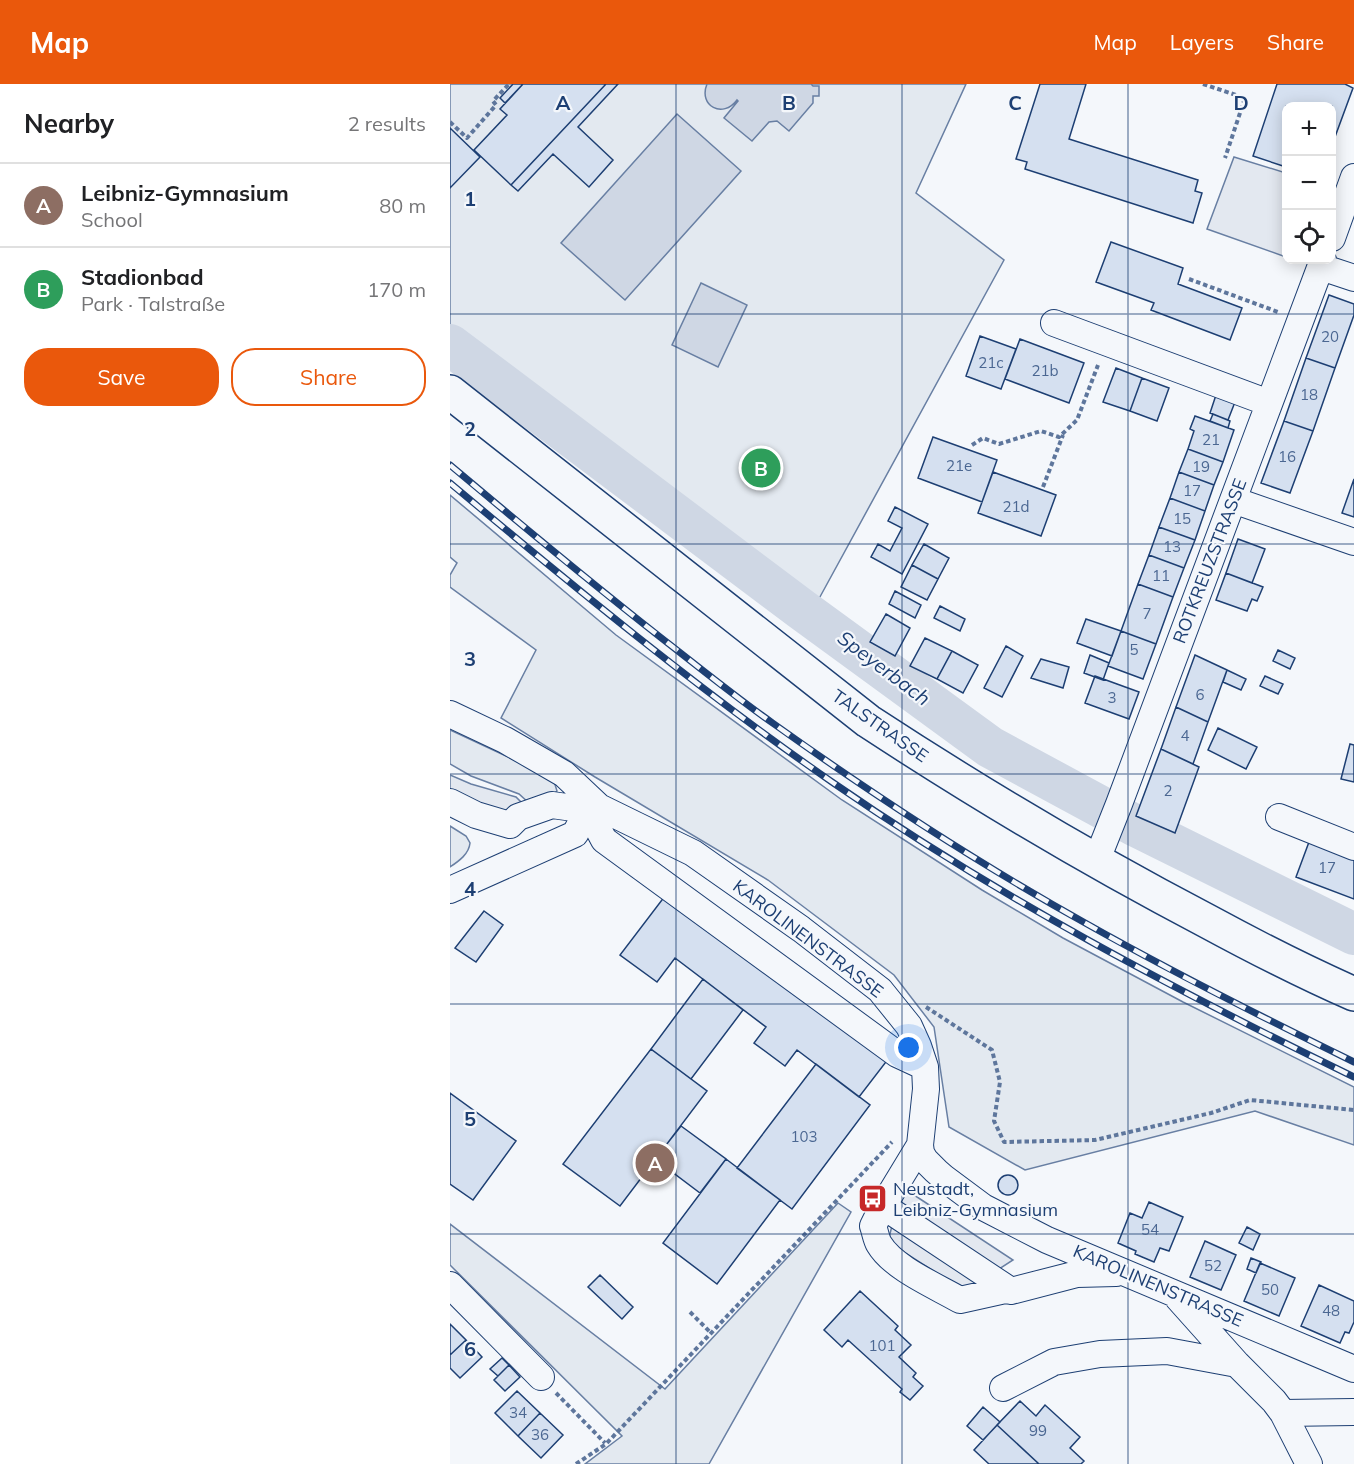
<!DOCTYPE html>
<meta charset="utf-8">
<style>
body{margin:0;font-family:Mulish,sans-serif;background:#f6f6f6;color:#202124}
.controls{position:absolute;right:18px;top:18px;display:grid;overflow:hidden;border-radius:12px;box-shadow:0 3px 15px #0003}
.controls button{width:54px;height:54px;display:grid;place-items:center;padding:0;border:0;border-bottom:2px solid #e0e0e0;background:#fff;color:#202124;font:30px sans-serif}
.you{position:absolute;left:459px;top:964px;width:21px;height:21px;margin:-15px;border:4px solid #fff;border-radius:50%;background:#1a73e8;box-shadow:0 0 0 9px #1a73e833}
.badge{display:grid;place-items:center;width:39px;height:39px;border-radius:50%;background:#ea580c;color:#fff;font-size:20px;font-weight:700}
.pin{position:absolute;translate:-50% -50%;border:3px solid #fff;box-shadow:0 2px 6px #0006}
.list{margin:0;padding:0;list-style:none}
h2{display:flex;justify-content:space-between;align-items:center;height:78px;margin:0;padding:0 24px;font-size:26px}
h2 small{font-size:20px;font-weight:400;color:#757577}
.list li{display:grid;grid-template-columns:39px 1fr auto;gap:18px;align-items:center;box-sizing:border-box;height:84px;padding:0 24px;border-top:2px solid #e0e0e0}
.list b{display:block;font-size:22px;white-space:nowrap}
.list p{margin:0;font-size:20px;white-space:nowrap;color:#757577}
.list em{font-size:20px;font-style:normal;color:#757577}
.actions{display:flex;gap:12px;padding:18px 24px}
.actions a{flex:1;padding:14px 0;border:2px solid #ea580c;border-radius:24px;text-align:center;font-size:21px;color:#ea580c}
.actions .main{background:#ea580c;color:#fff}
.icon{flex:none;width:33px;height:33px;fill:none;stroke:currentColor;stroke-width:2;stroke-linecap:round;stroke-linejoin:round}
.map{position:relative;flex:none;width:904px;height:1380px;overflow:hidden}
header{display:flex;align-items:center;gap:36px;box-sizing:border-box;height:84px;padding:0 30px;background:#ea580c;color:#fff}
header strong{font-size:28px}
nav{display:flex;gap:33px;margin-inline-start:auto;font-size:21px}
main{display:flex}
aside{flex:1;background:#fff}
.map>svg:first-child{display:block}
.green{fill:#e3e9f0;stroke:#687fa3;stroke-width:1.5}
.parking{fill:#e3e8f0;stroke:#687fa3;stroke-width:1.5}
.water{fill:#cfd7e4;stroke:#687fa3;stroke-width:1.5}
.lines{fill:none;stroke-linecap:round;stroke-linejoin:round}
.river{stroke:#cfd7e4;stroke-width:42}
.building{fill:#d5e0f0;stroke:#1d3f73;stroke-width:1.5}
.minor-casing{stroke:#1d3f73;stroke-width:28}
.major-casing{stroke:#1d3f73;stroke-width:36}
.path{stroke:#5e769c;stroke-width:4;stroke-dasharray:4.5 3;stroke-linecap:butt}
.minor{stroke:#f4f7fb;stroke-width:26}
.major{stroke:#f4f7fb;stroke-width:33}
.rail-casing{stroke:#1d3f73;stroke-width:7}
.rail{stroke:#f4f7fb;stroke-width:4.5;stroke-dasharray:14;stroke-linecap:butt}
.grid{fill:none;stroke:#1d3f73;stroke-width:1.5;stroke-opacity:0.55}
.labels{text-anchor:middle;stroke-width:4.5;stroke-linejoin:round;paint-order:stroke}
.number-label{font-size:15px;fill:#4b6792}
.street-label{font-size:18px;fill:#1d3f73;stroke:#f4f7fb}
.poi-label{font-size:18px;fill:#1d3f73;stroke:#f4f7fb;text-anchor:start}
.water-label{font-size:20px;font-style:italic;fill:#1d3f73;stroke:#f4f7fb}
.grid-label{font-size:20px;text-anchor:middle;font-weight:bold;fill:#1d3f73;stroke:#f4f7fb;stroke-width:4.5;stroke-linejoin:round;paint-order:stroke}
</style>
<header>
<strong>Map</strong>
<nav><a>Map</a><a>Layers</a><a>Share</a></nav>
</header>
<main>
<aside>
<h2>Nearby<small>2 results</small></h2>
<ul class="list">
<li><span class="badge" style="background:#8d6e63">A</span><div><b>Leibniz-Gymnasium</b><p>School</p></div><em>80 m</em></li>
<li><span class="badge" style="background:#2e9e5b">B</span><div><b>Stadionbad</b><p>Park · Talstraße</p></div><em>170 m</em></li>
</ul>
<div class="actions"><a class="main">Save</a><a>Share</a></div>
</aside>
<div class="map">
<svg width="904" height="1380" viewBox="0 0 904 1380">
<rect width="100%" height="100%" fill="#f4f7fb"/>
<path class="green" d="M0,0H516L466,109L554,176L365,522L0,247Z
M0,411L166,551L392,716L532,806L613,854L733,918L904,1003V1061L805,1027L575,1086L499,1043L484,943L444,891L318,796L145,693L51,634L86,566L0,503V491L7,479L0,473Z
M0,646L103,694L107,707L96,716L80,720L69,710L21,692L0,680Z
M0,742L16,752L20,759C19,770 9,777 0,783Z
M388,1119L401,1128L259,1380H135L172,1352L0,1181V1140L215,1305Z"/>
<path class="parking" d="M784,73L836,89V173L757,145Z
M0,691L21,700L66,713L76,723L55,727L0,710Z
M461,1109L563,1176L515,1207L438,1158L449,1113Z"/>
<path class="water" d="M257,0H361L363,2H369V12H363V19L339,47L327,37L319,38L302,57L274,34L288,17L287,16C273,35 248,22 257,0Z
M227,30L291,87L175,216L111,159Z
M251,199L297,221L268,283L222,261Z"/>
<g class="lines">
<path class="river" d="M0,261L351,525L540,663L686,742L904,850"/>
</g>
<path class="building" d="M63,0H73L55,19L50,14Z
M73,0H156L61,101L24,66L57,31L50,25Z
M156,0H168L128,43L163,76L139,103L103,70L68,107L61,101Z
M590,0H636L619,55L748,96L745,107L752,109L743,139L575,85L577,78L566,75Z
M827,0H895L903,4L882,61V22H836V76H835L833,82L803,72Z
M0,44L30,73L0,104Z
M661,158L733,184L728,200L792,224L780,256L701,226L704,219L646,198Z
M879,211L904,220V231L885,284L856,274Z
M530,252L566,265L551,305L516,292Z
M570,255L634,279L619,319L555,295Z
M856,274L885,284L863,347L834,337Z
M666,284L692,294L680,327L653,318Z
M692,294L719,304L707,337L680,327Z
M766,311L785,318L778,336L760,329Z
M763,330L780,337L778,344L760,337Z
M745,332L784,346L773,378L738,365L744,347L740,345Z
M834,337L863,347L840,409L811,399Z
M483,353L547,376L532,418L468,394Z
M738,365L773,378L764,401L729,388Z
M543,388L606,411L591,452L528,429Z
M729,388L764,401L755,427L720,414Z
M904,395V433L892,429Z
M720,414L755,427L745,456L709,443Z
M445,423L478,440L452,490L421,473L428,460L440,467L452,444L438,437Z
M709,443L745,456L734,484L699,471Z
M788,455L815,465L802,499L776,489Z
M474,460L499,474L488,495L462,481Z
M699,471L734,484L723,513L688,500Z
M462,481L488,495L477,516L451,503Z
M776,489L813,503L807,517L802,515L797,527L766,516Z
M688,500L723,513L706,560L671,547Z
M445,507L471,521L465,534L439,520Z
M490,522L515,535L510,547L484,534Z
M436,530L460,544L445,572L420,558Z
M636,535L671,547L662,572L627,559Z
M671,547L706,560L693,595L658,582Z
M475,554L502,567L487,595L460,582Z
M556,562L573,572L552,613L534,604Z
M828,566L845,574L840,585L823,577Z
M502,567L528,581L513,609L487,595Z
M640,571L659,579L653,596L634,589Z
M745,571L777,586L758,638L726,623Z
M591,575L619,583L613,604L581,594Z
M777,586L796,595L791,606L773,598Z
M645,592L689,608L679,635L635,619Z
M815,592L833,600L828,610L810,602Z
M726,623L758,638L743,680L711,665Z
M768,644L807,663L796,685L758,666Z
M900,660L904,661V698L891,695Z
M711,665L749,683L725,749L686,732Z
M859,758L904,775V815L846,793Z
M218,808L439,974L409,1013L347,966L335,982L304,959L316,943L225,874L207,898L170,871Z
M34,827L53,841L26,878L5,864Z
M253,895L293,926L241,995L201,965Z
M201,965L257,1007L170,1122L113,1080Z
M366,980L420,1021L342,1125L287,1084Z
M0,1009L66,1057L23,1116L0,1100Z
M231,1042L276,1075L250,1109L205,1075Z
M276,1075L330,1116L267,1200L213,1159Z
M548 1101a10 10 0 1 1 20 0a10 10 0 1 1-20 0Z
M699,1118L733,1133L719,1167L710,1164L704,1178L685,1170L686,1167L668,1159L680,1129L692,1134Z
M797,1143L810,1150L803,1166L789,1159Z
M755,1157L786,1171L771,1206L740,1193Z
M801,1174L811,1178L806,1189L797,1185Z
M810,1179L845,1194L829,1232L794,1217Z
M150,1191L183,1223L172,1235L138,1203Z
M869,1201L904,1217V1238L899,1249L895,1248L890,1259L851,1242Z
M410,1207L448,1242L445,1246L461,1261L449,1273L466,1289L463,1293L473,1302L460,1316L450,1308L452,1305L398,1256L392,1263L374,1246Z
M0,1240L16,1256L0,1271Z
M16,1256L32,1273L10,1294L0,1284V1271Z
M52,1274L59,1281L48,1292L40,1285Z
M59,1281L70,1293L55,1307L44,1296Z
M67,1307L90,1329L68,1352L45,1329Z
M570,1317L586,1332L595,1321L630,1353L620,1364L634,1377L631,1380H589L547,1341Z
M533,1323L550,1338L533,1356L517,1342Z
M90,1329L113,1351L91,1374L68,1352Z
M547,1341L589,1380H539L524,1366Z"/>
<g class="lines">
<defs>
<path id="minor" d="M882,154L904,93
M871,183L904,194
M604,239L819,319
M783,416L904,458
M0,630L55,656L114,690L149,723L243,769L351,845L430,906L459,942L468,962L475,983L476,1005L470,1061L471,1069L475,1076L486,1087L494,1094L533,1123L597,1156L904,1285
M0,718L26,731L60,741
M138,726L154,756L447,970L475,983
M829,733L904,763
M60,741L68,733L102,721L138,726L149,723
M646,778L669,720L873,176
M0,806L125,750L138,726
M470,1061L433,1122L423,1142C425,1147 426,1155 429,1160C443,1184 486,1202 510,1216L555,1206L561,1207L627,1190L666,1189
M433,1122L561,1207
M0,1201L91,1293
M728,1214L787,1280L824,1317L833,1329L859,1380
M553,1304L604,1278L650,1270L717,1267L787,1280
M833,1329L904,1328"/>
<path id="major" d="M0,308L418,637C528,709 640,776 757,837C805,863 854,888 904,910"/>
</defs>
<use href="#minor" class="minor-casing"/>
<use href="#major" class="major-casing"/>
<path class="path" d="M753,0L795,14L775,74
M0,38L17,54L46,21L43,17L59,0
M739,195L828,228
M522,361L533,354L549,360L591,347L609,353L627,336L648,281
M593,403L613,351
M476,923L542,966L550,998L544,1037L554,1058L645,1056L761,1029L800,1016L904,1026
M240,1228L261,1249
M106,1309L155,1359
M126,1380L156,1360L442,1058"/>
<use href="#minor" class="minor"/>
<use href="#major" class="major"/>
<defs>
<path id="rail" d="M0,381C75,444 151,507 228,567C260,592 291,617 324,640C425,712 529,780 637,840C724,889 814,934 904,978
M0,399C124,503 249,606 382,698C548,813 723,905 904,993"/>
</defs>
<use href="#rail" class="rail-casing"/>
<use href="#rail" class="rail"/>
</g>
<path class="grid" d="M226,0V1380M452,0V1380M678,0V1380M0,230H904M0,460H904M0,690H904M0,920H904M0,1150H904"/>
<defs>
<symbol id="bus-square" viewBox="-11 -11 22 22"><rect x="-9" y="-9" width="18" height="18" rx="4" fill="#c62828" stroke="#f4f7fb"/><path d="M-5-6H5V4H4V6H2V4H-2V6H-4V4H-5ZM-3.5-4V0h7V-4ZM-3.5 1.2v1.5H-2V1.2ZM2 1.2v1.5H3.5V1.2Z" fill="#fff"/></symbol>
</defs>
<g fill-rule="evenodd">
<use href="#bus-square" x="406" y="1098" width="33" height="33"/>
</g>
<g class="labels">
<g class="number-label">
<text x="880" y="258">20</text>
<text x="541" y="284">21c</text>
<text x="595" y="292">21b</text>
<text x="859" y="316">18</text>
<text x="761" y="361">21</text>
<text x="837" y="378">16</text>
<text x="509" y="387">21e</text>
<text x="751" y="388">19</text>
<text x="742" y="412">17</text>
<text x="566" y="428">21d</text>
<text x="732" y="440">15</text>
<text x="722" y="468">13</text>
<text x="711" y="497">11</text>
<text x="697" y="535">7</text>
<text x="684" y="571">5</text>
<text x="750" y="616">6</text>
<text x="662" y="619">3</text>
<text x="735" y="657">4</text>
<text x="718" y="712">2</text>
<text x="877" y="789">17</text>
<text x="354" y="1058">103</text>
<text x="700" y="1151">54</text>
<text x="763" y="1187">52</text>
<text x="820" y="1211">50</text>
<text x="881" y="1232">48</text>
<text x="432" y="1267">101</text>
<text x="68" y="1334">34</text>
<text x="588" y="1352">99</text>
<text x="90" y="1356">36</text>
</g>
<g class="street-label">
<text transform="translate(760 477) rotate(-69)" y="6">ROTKREUZSTRASSE</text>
<text transform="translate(430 642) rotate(35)" y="6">TALSTRASSE</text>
<text transform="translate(358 855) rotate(37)" y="6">KAROLINENSTRASSE</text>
<text transform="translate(708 1202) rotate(23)" y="6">KAROLINENSTRASSE</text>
</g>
<g class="poi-label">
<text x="443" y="1111">Neustadt,<tspan x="443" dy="21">Leibniz-Gymnasium</tspan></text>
</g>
<g class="water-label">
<text transform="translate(434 584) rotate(37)" y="7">Speyerbach</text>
</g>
</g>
<g class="grid-label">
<text x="113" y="26">A</text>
<text x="339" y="26">B</text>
<text x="565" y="26">C</text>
<text x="791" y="26">D</text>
<text x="20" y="122">1</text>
<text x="20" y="352">2</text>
<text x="20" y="582">3</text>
<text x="20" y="812">4</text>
<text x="20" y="1042">5</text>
<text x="20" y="1272">6</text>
</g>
</svg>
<div class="controls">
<button>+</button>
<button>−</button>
<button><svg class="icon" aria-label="locate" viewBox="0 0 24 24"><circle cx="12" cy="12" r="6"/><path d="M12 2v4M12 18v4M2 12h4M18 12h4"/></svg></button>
</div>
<div class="you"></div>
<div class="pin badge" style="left:205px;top:1079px;background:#8d6e63">A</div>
<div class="pin badge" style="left:311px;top:384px;background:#2e9e5b">B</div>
</div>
</main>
